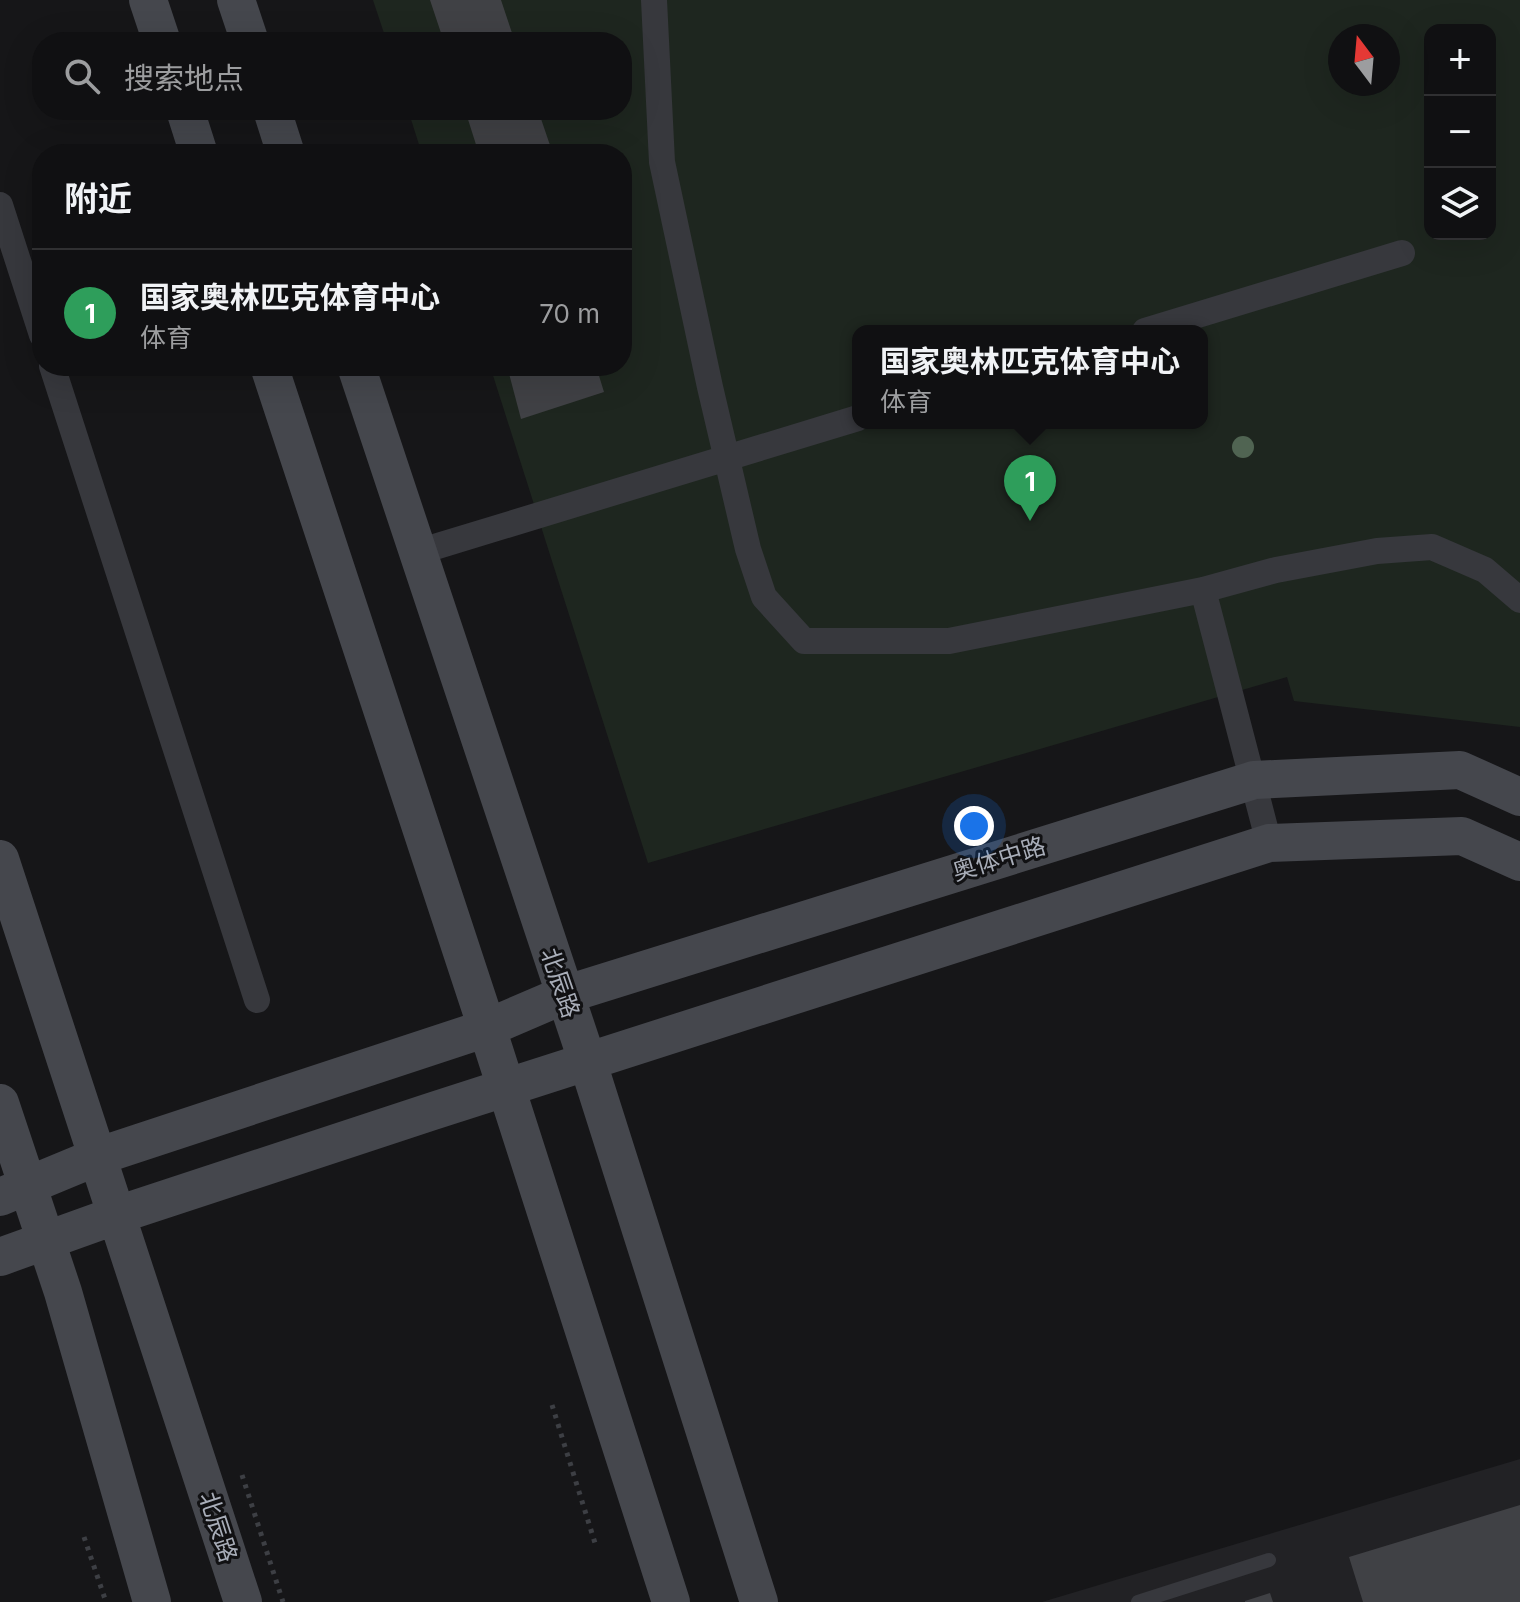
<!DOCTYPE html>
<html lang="zh">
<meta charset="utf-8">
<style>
body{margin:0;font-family:Inter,"Noto Sans SC",sans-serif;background:#19191b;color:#f1f3f6}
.controls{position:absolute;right:24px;top:24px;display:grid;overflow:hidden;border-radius:16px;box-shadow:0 8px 32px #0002}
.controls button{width:72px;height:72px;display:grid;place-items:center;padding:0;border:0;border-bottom:2px solid #303032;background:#101012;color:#f1f3f6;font:40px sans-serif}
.compass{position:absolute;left:1328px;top:24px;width:72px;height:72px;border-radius:50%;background:#101012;box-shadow:0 8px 32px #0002;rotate:344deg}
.you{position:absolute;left:974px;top:826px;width:28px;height:28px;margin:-20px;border:6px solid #fff;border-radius:50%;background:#1a73e8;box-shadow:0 0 0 12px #1a73e833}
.badge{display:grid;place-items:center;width:52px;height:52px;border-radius:50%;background:#f2b134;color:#fff;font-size:26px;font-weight:700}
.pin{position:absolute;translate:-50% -66px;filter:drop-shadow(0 2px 4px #0008)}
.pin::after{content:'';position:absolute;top:42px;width:28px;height:24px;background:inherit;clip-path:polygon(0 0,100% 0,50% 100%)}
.popup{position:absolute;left:852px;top:325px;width:356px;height:104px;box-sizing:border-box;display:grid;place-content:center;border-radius:16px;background:#101012;filter:drop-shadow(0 2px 6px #0005);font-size:26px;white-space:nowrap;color:#9c9d9f}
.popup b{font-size:30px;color:#f1f3f6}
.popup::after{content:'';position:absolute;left:50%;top:100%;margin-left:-16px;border:16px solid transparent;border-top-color:#101012}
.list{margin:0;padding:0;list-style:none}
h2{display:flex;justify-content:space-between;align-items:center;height:104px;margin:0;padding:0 32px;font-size:34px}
h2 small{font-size:26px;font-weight:400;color:#9c9d9f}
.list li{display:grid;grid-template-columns:52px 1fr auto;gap:24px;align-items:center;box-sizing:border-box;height:128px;padding:0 32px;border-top:2px solid #303032}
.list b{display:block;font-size:30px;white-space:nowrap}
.list p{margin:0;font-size:26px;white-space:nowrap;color:#9c9d9f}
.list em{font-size:26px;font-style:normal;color:#9c9d9f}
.icon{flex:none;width:44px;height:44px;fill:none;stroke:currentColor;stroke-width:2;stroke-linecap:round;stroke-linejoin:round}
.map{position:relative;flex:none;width:1520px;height:1602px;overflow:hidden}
.search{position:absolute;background:#101012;box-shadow:0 8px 32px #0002;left:32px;top:32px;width:600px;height:88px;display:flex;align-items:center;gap:20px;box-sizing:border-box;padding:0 28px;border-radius:32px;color:#9c9d9f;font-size:30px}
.panel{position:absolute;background:#101012;box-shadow:0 8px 32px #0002;left:32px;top:144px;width:600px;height:232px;border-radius:32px}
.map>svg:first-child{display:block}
.built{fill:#222225}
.green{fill:#1e261f;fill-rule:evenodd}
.building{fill:#404145}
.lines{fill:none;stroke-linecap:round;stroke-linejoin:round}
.path{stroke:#3d3f44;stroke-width:5;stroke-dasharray:4 6;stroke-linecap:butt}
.lane{stroke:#37383d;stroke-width:14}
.street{stroke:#37383d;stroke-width:26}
.secondary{stroke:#45474d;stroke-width:38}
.tree{fill:#506452}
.labels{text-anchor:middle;stroke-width:6;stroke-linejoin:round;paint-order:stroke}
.street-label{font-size:24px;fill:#a8adb8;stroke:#111113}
</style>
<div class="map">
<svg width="1520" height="1602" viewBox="0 0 1520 1602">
<rect width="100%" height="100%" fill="#161618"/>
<path class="built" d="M1520,1459V1602H1042Z"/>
<path class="green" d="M373,0H1520V727L1294,701L1287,677L648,863L490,366H622V154H422L408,110H622V42H387ZM1430,30H1490V234H1430ZM1340,36H1388V84H1340ZM858,331H1202V423H858Z"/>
<path class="building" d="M430,0H501L515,42H444Z
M465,110H538L553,154H479Z
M507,366H596L604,392L521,419Z
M1520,1505V1602H1363L1349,1557Z
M1270,1593L1273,1602H1245V1601Z"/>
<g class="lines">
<path class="path" d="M552,1405L595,1543
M242,1475L283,1602
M84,1537L106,1602"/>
<path class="lane" d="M1138,1602L1269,1560"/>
<path class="street" d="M654,0L662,162L710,387L748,549L764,597L804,641H949L1203,590L1276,570L1377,551L1432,547L1485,570L1520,600
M0,205L42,335
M1145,331L1402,253
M52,366L257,1000
M418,552L858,418
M1203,590L1269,843"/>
<path class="secondary" d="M148,0L162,42
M236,0L250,42
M185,110L199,154
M272,110L286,154
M269,366L487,1028L671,1602
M356,366L588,1063L759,1602
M0,859L243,1602
M0,1103L63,1292L152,1602
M0,1197L99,1156L487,1028L564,995L1254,780L1460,770L1520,797
M0,1257L117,1215L433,1111L1269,843L1462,836L1520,862"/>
</g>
<circle class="tree" cx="1243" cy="447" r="11"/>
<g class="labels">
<g class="street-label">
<text transform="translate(999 859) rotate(-17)" y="8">奥体中路</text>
<text transform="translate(560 983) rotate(71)" y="8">北辰路</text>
<text transform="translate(218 1527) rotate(72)" y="8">北辰路</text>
</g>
</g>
</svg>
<div class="controls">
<button>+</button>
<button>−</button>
<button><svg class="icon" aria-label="layers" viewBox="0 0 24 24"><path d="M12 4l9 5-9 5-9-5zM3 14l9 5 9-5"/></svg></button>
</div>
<svg class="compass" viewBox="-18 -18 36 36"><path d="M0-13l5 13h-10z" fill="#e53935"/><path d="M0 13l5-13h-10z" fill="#9c9d9f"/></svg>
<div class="you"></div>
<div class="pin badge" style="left:1030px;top:521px;background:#2e9e5b">1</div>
<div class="popup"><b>国家奥林匹克体育中心</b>体育</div>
<div class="search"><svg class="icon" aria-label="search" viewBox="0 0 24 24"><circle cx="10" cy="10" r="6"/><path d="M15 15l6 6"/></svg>搜索地点</div>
<section class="panel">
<h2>附近<small></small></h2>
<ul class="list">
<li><span class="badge" style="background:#2e9e5b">1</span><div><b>国家奥林匹克体育中心</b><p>体育</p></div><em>70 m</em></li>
</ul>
</section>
</div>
